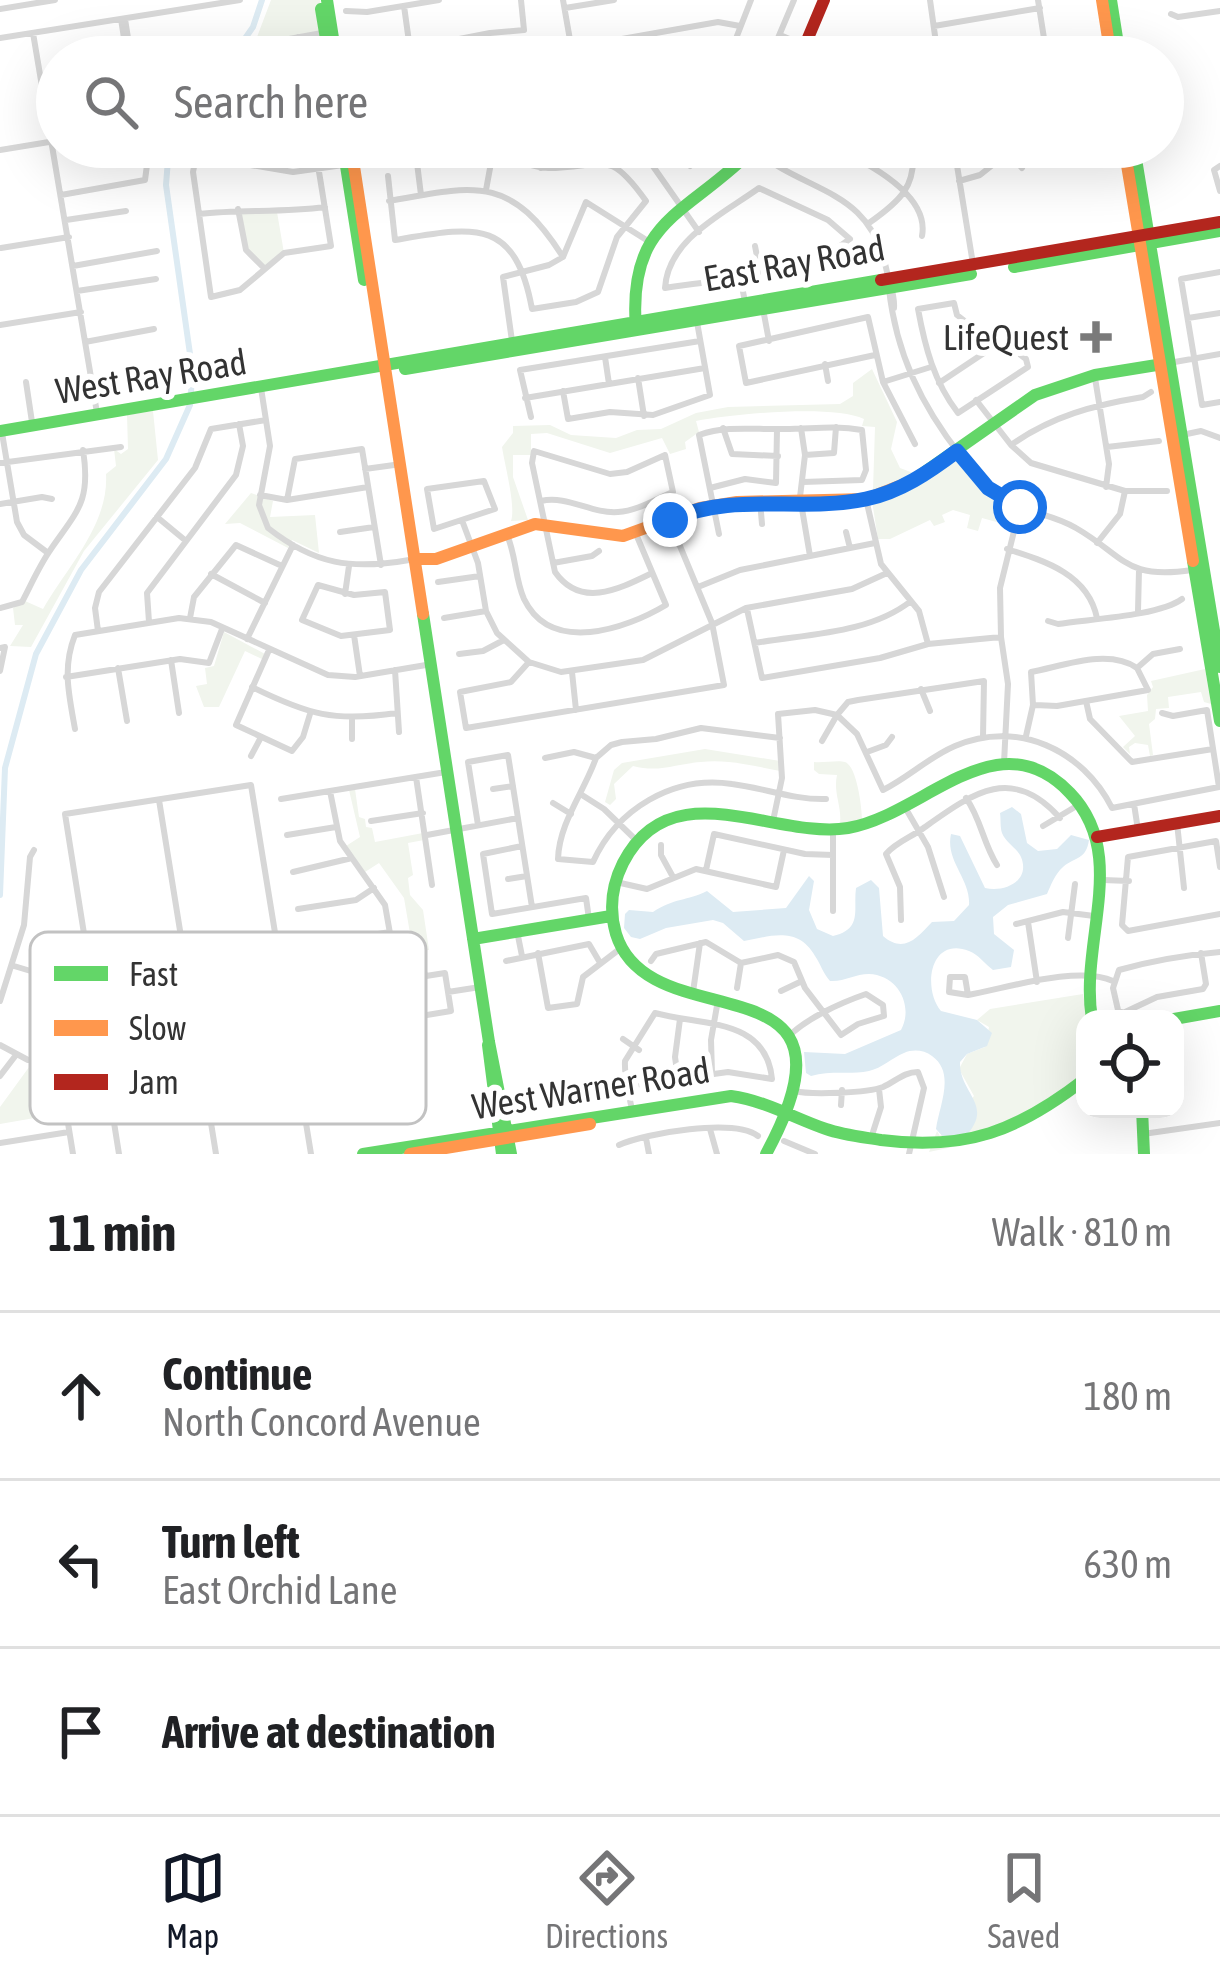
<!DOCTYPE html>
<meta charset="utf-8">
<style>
body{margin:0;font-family:"Asap Condensed",sans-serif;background:#f2f2f2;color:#202124}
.controls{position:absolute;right:36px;bottom:36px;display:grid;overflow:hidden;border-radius:24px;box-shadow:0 12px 48px #0002}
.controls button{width:108px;height:108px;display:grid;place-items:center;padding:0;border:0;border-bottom:3px solid #e0e0e0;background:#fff;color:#202124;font:60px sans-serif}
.stop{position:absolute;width:36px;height:36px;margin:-27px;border:9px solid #1a73e8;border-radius:50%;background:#fff}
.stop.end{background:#1a73e8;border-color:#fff;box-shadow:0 3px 12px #0008}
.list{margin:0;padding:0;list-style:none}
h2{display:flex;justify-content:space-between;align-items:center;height:156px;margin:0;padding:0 48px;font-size:51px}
h2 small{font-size:39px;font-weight:400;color:#757577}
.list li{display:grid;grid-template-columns:78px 1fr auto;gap:36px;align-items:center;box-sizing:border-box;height:168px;padding:0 48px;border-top:3px solid #e0e0e0}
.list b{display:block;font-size:45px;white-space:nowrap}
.list p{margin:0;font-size:39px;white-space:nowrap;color:#757577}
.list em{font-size:39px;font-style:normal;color:#757577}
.icon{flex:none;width:66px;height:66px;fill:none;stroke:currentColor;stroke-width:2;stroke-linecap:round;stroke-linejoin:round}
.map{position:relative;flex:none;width:1220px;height:1154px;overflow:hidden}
.search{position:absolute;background:#fff;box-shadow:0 12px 48px #0002;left:36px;right:36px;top:36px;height:132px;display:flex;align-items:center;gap:30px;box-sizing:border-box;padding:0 42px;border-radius:66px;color:#757577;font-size:45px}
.sheet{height:660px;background:#fff}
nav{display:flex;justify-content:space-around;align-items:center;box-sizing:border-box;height:168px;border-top:3px solid #e0e0e0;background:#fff;font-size:33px;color:#757577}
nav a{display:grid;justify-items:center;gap:6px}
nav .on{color:#111827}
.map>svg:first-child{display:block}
.green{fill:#f1f5ed}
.water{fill:#ddebf3}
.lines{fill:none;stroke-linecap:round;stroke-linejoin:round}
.canal{stroke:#ddebf3;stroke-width:6}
.street{stroke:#d7d7d7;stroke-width:6}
.fast{stroke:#63d668;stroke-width:12}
.slow{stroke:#ff974d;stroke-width:12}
.jam{stroke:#b3261e;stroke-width:12}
.route{stroke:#1a73e8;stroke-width:15}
.poi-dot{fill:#7a7a7a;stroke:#fff;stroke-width:4.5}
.labels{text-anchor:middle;stroke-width:12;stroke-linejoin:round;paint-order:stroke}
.street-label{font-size:36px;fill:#333;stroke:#fff}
.poi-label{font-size:36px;fill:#333;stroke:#fff;text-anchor:end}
.key{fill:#fff;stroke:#c2c2c2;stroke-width:3}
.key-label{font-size:33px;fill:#333}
</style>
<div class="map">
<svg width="1220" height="1154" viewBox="0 0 1220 1154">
<rect width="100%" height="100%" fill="#fff"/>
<path class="green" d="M271,0H320L325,33L289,39L273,49L257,37Z
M238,209L277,212L284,253L264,268L250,255Z
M872,369L897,422L891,449L900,468L916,474L873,490L875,427L862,426L864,419C833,404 733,414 696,421L699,432L685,442L686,449L670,454L662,438L610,453L547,433L531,434V455H513V477L528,520L511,521C516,507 505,466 502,447L513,433V426L550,425L571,435L616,438L637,430L661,429L696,413L728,407L840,404L853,396V383Z
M153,411L158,460L84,551L31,647L10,646L23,625H15L13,608L25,601L43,609C67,567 109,525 106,474L116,466L114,449L121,454L128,449L127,415Z
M957,457L984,488L1015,509L1011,526L982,518L978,531L967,528L970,515L953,510L942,515L945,522L934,526L930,520L890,539H878L872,501Z
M251,493L273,501L270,517L315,515L319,553L292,540L288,548L240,523L225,524Z
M224,632L265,654L262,659L245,651L219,707H204L196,686L207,684L205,668L214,666Z
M1205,669L1211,704L1204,702L1201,692L1168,697L1169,708L1156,709L1155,719L1149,724L1153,755L1150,756L1148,745L1135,743L1129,747L1130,754L1123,747L1135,736L1119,716L1148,711L1147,695L1153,687L1151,681Z
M705,749L780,761V771C754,766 727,759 701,762C675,764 659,773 633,766L614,784L616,799L610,805L605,802L614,770L622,763Z
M814,762C823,763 838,760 845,762C857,766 862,808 862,820L840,823C842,806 833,793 837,775L819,774L814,770Z
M355,789L359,817L365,819L366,827L372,828L375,842L423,833L424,840L408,843L413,875L408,878L410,895L423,910L429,950L413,951L404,898L379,863L365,872L346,846L360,837L349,790Z
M1083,994L1088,1019L1085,1076L995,1138L929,1152L937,1131L940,1136L974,1096L959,1069L967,1054L985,1047L989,1027L977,1020L990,1009Z
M32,1063H39L46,1116L0,1124V1107Z"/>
<path class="water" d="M1012,807L1021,814L1027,843L1038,851L1057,849L1071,835L1089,840C1086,860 1076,856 1063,867C1055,874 1051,885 1047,894L1008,905L993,917L994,934L1014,950L1011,967L993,970C985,964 978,954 969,951C930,936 922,988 941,1011L977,1020L992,1033L987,1046L967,1054L960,1062C959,1095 997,1105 963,1139L944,1138L936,1129C939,1106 956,1073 932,1056C924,1050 913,1049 904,1053C892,1058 882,1068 869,1071C850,1075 831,1070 811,1076L806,1073L804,1052L845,1054L901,1030C914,1006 898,975 869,974C855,974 844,982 830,981C823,973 821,965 815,956C798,926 771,936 744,941L723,923L713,920L666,928L640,939L631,937L624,928L625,914L629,910L653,912C674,898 687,901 707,891L733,912L786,908L809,876L814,881L809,910L817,929L833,936C863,929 853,910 856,888L871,880L879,888L883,936C904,954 917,938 932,922L954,921L969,905C971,879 945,861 951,834L960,836L985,888C1004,893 1031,881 1021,857C1017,848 1006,843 1002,833C1000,827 1001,820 1000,813Z"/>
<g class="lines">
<path class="canal" d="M232,57L253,27L262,0
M169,147L166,185L192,368L191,394
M0,895L5,768L36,654L81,570L166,459L190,405"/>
<path class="street" d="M563,0L573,57
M930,0L938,57
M1038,0L1046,51
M404,6L410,49
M565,8L614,0
M0,9L55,0
M346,11L367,12L439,0
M1171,14L1178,17L1220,11
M121,19L127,57
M125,19L131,57
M934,26L1040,8
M33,33L97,413
M780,35L832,57
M298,37L301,57
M470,37L474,57
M0,38L240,0
M571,48L718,22L740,26
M268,57L289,39L322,33
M367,57L490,33L524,30L521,0
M734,57L735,41L751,0
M770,57L794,0
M978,57L1108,43
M198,147L193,172L211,297L240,290L284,253L331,246L315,147
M415,147L421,195
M632,147L650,162L699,232
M672,147L690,166
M833,147C864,161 930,194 922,236
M954,147L973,264
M1004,147L1022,168
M753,149C811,196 870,187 887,272C890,285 895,295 894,308
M0,150L49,142
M196,156L293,172L415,155
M1220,166L1214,170L1220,191
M541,168L543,147
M388,176L395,240C473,227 515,216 532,309L576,302L598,292L617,237L646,201C607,146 604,168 548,168C529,168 512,155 493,152L486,190
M959,181L980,175L1015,147
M759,188L828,220L850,239C799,278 727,278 665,288C668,239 723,214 759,188Z
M61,195L145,180L147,165L158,153V147
M389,201C476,185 511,175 563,257
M238,209L246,250L264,268
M199,214C242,209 282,213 325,207
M66,220L126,211
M869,223C899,202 918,186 912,147
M755,246L760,272
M1,248L69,237
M73,266L157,251
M1220,272L1181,279L1202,405L1220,402
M740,276L745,302
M889,289C896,353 921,405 961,456C974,473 988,491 1007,501C1029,513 1055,515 1076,528C1126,557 1125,580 1192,570
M77,291L156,279
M763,309L769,341
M1188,318L1220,313
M0,325L81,312
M512,341L503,277L549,265L563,257L586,202L648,241
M85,342L154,329
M875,355L746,383L739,346L868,317L883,382L915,444
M605,357L609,384
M1169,363L1220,354
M825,364L828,381
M638,378L644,416
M1095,378L1109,464L1106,487
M26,382L32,422
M883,382L931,367
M939,383L1002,341L1026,359L1028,367L958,413C934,382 925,347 918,309L954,303L957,315L966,322
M261,388L270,446L259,505L268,528C315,565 352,570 409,560
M563,391L568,419L610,412L653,415L710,395L697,322
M525,398L705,368
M976,400L1011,445L1031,463L1125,491H1167
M531,417L520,370L700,341
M723,428L732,454L778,456
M801,428L805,455L800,497L810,556
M2,433L17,522L24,535L48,553
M1182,435L1201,431L1220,438
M1011,445C1052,416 1094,405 1143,397L1151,392
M1107,447L1159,441
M805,455L834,453L836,427
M0,463L121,447
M365,469L394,465
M484,481L495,509L434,529L427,489Z
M710,488L745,479L776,483L777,429
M260,495L287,500L368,487
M866,499L881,564L919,611L928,644
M287,500L295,459L362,449L381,565
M541,501C568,495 591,514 618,512C637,511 656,499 673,492L665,455L627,472L610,474L534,451L532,463L555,572C581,609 619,589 652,573
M760,501L762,524
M0,504L42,497L52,499
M157,517L186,541
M463,523L478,563L486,611L497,633L529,662L561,672L643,660L746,608L852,589L887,573
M340,532L374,527
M846,532L850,548
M719,534L699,435C728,425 755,430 785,429C812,429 834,425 862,430L866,470L862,480L803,482
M507,535C516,555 515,579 524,599C551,655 626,629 666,605L636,534
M1097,543L1120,514L1125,491
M1007,549C1045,561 1088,574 1097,618
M553,563L592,556L599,551
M211,574L265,603
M438,582L480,576
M318,585L354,595L385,592L390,630L341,636L302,620Z
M698,587L740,570L875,543
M345,594L349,566
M0,608L22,602C31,585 39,566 51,549C78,510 91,501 83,450
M747,609L762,678L880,658L928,644L1001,637
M1138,611L1139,570
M190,618L194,597L236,545L282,566
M444,618L486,611
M1048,621L1058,624C1089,619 1159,616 1182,599
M149,622L147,593L236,475L243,446L239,424
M98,631L95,608L99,592L195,468L211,429L266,420
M354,635L360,676
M247,639L293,545
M755,643C807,634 869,634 911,601
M0,648L5,647L0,671
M269,650L236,725L292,751L303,737L310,714
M459,654L483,651L502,641
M171,660L179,713
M529,662L511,682L460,692L466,728L724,685L712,623L660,498
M118,668L127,721
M395,670L399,732
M572,672L576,710
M66,677L180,659L209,663L222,629
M252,687C309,715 334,722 397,713
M921,689L930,711
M1086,701L1090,719L1132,762L1213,749
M1035,705L1057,706L1148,690L1137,668
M352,719V739
M75,729C69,695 62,668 75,635L179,618L211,622L328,675L355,677L426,665
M1026,736L1033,705L1031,672C1063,666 1108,648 1137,668L1153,654L1180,649
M822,741L837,715L857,734L883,790C909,777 929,757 955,746C1017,719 1083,750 1112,808L1219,787L1207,710L1173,716L1162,713
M867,752L886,745L892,737
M251,756L260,739
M545,758L574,752L596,758L611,745L622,742L656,739L701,728L780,738
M596,758C584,792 559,823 558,859L593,862C617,809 673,775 732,784C764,788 794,800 826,799
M1004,763L1008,684L1001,637L1000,588L1020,507
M416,777L432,885
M493,789L513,786
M330,791L340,841L385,905L394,956
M582,795L604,809L638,842
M966,798C981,819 983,843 997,865
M281,799L446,772
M159,800L216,1154
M553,803L571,814
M1134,804L1138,830
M906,809L928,847L944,897
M371,821L423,813
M773,821L782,778L778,714L815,710L837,715L848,702L858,700L984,681L983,737
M1177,823L1184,888
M478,825L468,762L508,755L532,907
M1043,826L1080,804
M833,830V911
M287,835L336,827
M427,835L518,818
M661,845V855L673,877
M522,846L483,854L492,914L586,898
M1220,867L1216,841L1128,857L1122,925L1128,931L1220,914
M706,870L714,834L805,854L833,855
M293,872L352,858
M508,879L527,876
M1103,880L1129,881
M616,882L647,889L696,869L776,887L784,850
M586,898L589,919
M298,909L356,900L374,888
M901,920L900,887L886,854C896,842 912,837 925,827C973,793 1012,764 1060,818
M1028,922L1037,982
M1016,924L1063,912L1094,916
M517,931L522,956
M1068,938L1075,884
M305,946L390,932
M538,953L548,1008L577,1004L583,977L621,948
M1201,953L1206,984L1203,989L1157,997L1123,1013L1118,1010L1113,988L1119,970C1151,961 1186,955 1220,952
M506,961L589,944L599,961
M651,961L656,954L706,942L741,963L778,955L794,962L805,988L841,1035L858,1024L884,1016L883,1005L866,994C840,1003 805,1019 787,1038
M14,966L44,975L73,1154
M445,973L451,1011L319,1033L312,994Z
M737,988L741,963
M781,991L802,981
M448,992L480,987
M693,992L700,943
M968,995L965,977H950L949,992L968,995C1007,988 1078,965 1113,981
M0,1001L24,925L30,857L34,850
M95,1006L420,951L425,976
M623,1039L639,1050
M0,1045L28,1060L57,1058
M296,1062L369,1049L376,1088L303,1101
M712,1073L711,1040L718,1000
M0,1076L16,1055
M678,1078L675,1057L680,1019
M627,1086L728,1072L772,1079C766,1017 701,1026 655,1013L625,1061C624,1077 629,1094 632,1110
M795,1091C810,1095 868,1093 883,1087C896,1081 904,1072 918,1072L924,1088L909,1154
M841,1105L842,1090
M710,1129L717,1154
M873,1132L881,1107L879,1089
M1143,1134L1220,1123
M646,1138L649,1154
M784,1141L815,1154
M0,1143L69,1132
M619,1145C646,1133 734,1118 758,1136
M119,1154L65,814L251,785L311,1154"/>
<path class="fast" d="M327,0L336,57
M1111,0L1120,57
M321,9L329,57
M343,147L364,280
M1134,147L1220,667
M1014,267L1220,231
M636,329C627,217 688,216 755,147
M405,369L971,274
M0,431L881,280
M912,481L1035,395L1095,375L1169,363
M1193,561L1220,721
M423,614L489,1042L511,1154
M473,939L611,916
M1174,1019L1220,1011
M488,1045L502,1154
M1142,1109L1144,1154
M363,1154L731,1096C766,1101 794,1118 826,1129C843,1135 863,1137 881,1140C966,1151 1018,1131 1085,1079
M766,1154C877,949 650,1044 616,934C609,910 612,885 623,863C671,769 775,840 848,828C924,815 997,716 1070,793C1130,855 1079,942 1092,1019"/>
<path class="slow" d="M1102,0L1111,57
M351,147L423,614
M1124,147L1193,561
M414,559H436L535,524L623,536L700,508L737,502L866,499L912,481
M410,1154L590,1124"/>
<path class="jam" d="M800,57L824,0
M881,280L1220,222
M1097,837L1220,816"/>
</g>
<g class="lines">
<path class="route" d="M670,520C735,491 799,513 866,499C900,492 929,472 957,451L988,488L1020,507"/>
</g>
<path class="poi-dot" d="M1090 319h12v12h12v12h-12v12h-12v-12h-12v-12h12z"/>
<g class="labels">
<g class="street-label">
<text transform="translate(794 263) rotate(-10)" y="13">East Ray Road</text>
<text transform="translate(151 376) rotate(-9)" y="13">West Ray Road</text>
<text transform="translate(591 1088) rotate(-9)" y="13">West Warner Road</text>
</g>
<g class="poi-label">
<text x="1069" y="350">LifeQuest</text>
</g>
</g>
<rect x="30" y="932" width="396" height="192" rx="18" class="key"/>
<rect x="54" y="966" width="54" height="15" fill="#63d668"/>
<rect x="54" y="1020" width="54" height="16" fill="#ff974d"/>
<rect x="54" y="1074" width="54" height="16" fill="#b3261e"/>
<g class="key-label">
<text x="129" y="986">Fast</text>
<text x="129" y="1040">Slow</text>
<text x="129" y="1094">Jam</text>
</g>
</svg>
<div class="controls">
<button><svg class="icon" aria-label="locate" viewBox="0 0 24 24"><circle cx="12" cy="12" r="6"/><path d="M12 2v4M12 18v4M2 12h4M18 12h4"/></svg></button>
</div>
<div class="stop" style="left:1020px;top:507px"></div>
<div class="stop end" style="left:670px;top:520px"></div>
<div class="search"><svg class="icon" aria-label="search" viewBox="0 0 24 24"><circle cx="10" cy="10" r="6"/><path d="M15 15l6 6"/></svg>Search here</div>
</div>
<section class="sheet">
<h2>11 min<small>Walk · 810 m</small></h2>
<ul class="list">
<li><svg class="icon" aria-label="ahead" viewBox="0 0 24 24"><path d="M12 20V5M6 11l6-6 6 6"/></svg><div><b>Continue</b><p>North Concord Avenue</p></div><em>180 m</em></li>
<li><svg class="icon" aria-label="left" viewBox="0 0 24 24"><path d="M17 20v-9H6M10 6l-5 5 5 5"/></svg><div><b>Turn left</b><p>East Orchid Lane</p></div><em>630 m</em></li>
<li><svg class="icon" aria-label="arrive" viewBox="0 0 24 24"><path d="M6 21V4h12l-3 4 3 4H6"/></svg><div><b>Arrive at destination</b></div></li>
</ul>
</section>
<nav>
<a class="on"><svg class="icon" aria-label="map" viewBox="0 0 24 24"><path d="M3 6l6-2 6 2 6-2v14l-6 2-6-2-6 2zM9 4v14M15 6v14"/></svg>Map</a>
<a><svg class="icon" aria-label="directions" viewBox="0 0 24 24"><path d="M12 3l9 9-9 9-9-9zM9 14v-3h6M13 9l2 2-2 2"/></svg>Directions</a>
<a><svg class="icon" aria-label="saved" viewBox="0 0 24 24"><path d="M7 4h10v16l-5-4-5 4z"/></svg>Saved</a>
</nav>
